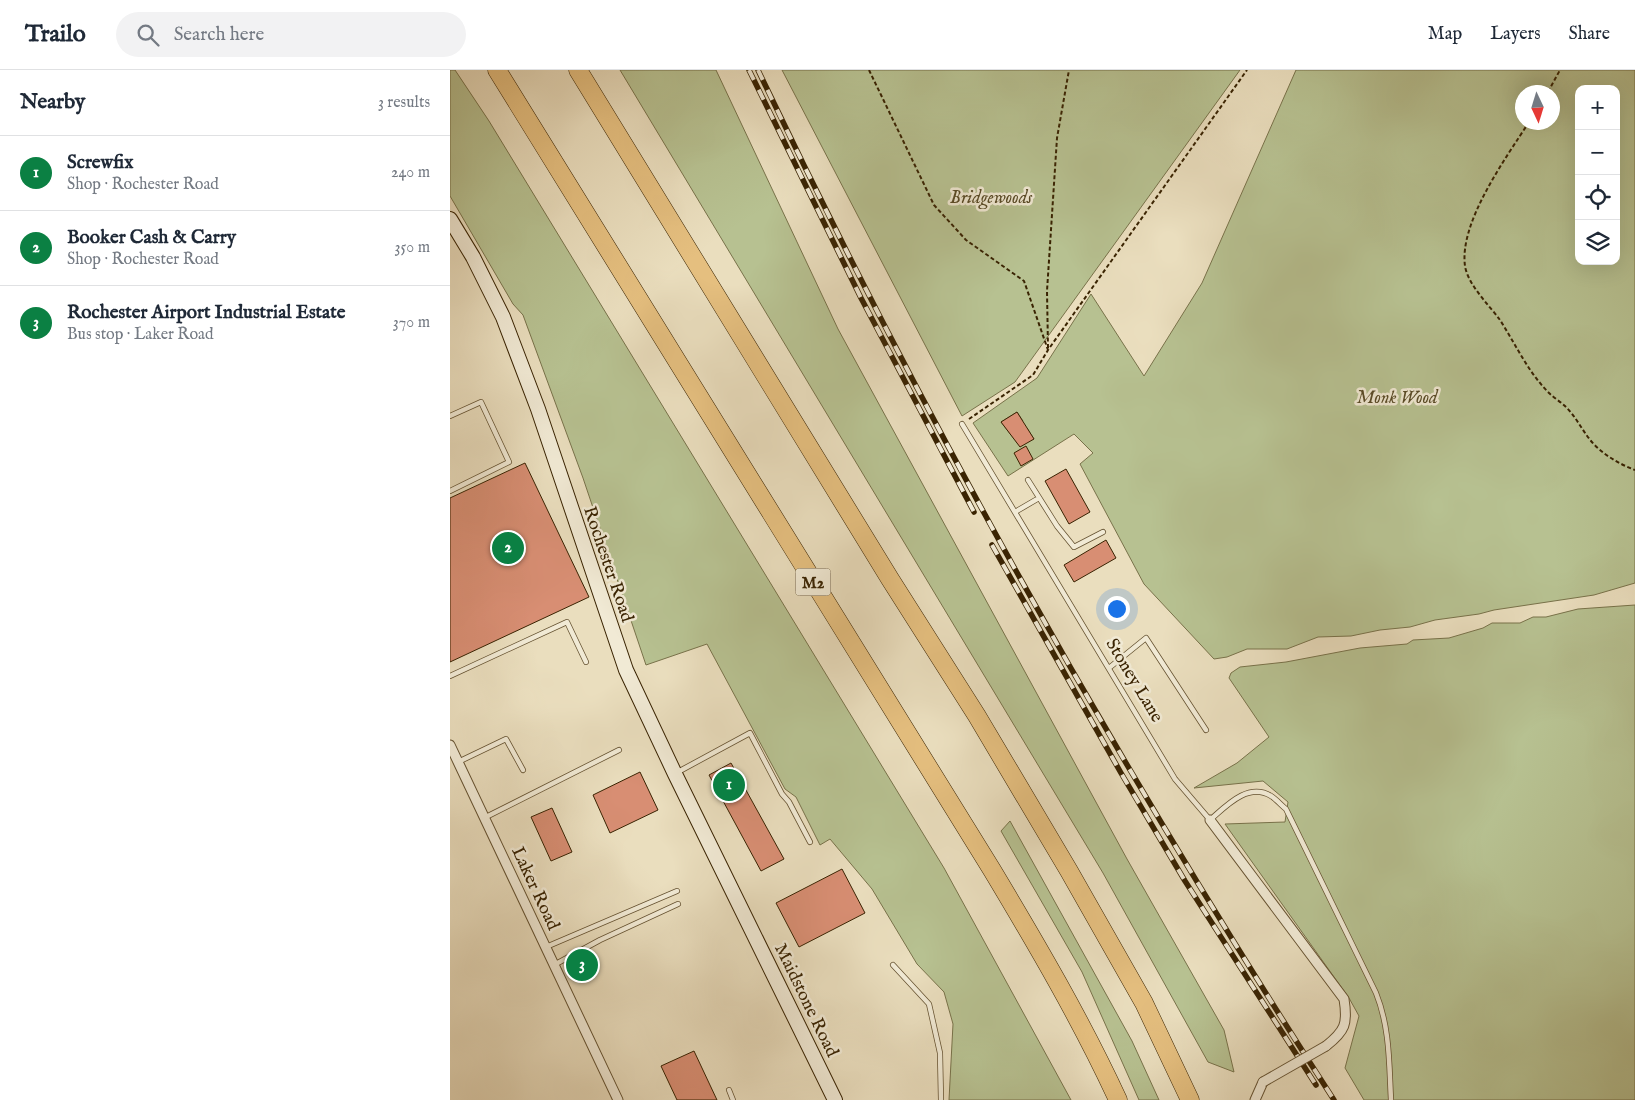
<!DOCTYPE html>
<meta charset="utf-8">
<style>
body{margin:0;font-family:"IM FELL English",serif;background:#f2f2f3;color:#1f2937}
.controls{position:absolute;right:15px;top:15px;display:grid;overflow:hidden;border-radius:10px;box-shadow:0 5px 20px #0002}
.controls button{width:45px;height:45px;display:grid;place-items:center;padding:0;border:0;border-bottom:1px solid #e0e1e3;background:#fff;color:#1f2937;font:25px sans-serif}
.compass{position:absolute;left:1065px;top:15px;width:45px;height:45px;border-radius:50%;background:#fff;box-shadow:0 5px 20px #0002;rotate:176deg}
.you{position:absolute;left:666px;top:538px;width:18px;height:18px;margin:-12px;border:4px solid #fff;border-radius:50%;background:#1a73e8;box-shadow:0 0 0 8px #1a73e833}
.badge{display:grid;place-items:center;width:32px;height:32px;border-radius:50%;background:#0b8043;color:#fff;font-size:16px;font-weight:700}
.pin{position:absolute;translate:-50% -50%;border:2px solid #fff;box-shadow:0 1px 5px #0006}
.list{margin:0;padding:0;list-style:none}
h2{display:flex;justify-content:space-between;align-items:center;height:65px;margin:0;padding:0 20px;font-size:21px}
h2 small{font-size:16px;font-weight:400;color:#747a83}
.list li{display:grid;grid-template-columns:32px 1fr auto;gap:15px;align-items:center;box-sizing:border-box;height:75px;padding:0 20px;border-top:1px solid #e0e1e3}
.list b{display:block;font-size:19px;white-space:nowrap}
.list p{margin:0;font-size:16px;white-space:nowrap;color:#747a83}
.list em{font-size:16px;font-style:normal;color:#747a83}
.icon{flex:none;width:28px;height:28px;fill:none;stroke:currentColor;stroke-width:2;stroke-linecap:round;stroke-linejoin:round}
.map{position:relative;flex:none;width:1185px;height:1030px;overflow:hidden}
header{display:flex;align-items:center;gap:30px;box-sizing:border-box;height:70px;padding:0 25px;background:#fff;border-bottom:1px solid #e0e1e3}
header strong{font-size:24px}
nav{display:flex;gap:28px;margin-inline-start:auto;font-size:18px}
.search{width:350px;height:45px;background:#f2f2f3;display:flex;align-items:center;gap:12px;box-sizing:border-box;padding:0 18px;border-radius:28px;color:#747a83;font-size:19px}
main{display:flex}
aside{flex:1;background:#fff}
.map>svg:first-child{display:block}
.green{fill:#b7c191;stroke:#78724a;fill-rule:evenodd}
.building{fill:#d88e73;stroke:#392302}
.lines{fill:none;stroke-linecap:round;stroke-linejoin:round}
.service-casing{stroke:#655231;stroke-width:6}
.minor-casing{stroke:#655231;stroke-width:11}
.secondary-casing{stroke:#392302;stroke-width:16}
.motorway-casing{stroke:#392302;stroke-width:19}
.path{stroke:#392302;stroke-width:2;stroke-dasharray:4 2.5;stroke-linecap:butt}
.service{stroke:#f1ead5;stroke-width:4.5}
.minor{stroke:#f1ead5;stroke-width:9}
.secondary{stroke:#f1ead5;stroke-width:14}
.motorway{stroke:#e5bf7f;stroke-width:18}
.rail-casing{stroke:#392302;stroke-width:5.5}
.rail{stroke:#f1ead5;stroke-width:4;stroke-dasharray:11;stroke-linecap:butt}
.minor-bridge-casing{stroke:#655231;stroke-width:11;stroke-linecap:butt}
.minor-bridge{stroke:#f1ead5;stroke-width:9}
.labels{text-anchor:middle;stroke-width:5;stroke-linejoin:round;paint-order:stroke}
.shield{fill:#f1ead5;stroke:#705f41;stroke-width:1}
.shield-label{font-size:16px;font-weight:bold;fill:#392302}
.park-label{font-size:18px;font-style:italic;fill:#584a26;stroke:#f1ead5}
.street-label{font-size:18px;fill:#392302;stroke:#f1ead5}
</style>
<header>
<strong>Trailo</strong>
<div class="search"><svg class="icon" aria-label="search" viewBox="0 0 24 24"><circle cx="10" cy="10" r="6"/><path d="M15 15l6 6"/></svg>Search here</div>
<nav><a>Map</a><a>Layers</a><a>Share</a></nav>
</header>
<main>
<aside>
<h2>Nearby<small>3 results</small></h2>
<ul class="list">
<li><span class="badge">1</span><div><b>Screwfix</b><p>Shop · Rochester Road</p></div><em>240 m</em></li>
<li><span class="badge">2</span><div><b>Booker Cash &amp; Carry</b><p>Shop · Rochester Road</p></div><em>350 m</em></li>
<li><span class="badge">3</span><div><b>Rochester Airport Industrial Estate</b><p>Bus stop · Laker Road</p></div><em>370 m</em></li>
</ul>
</aside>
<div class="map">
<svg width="1185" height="1030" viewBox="0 0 1185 1030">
<rect width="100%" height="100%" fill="#eadebe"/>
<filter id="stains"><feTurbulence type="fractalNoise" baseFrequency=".004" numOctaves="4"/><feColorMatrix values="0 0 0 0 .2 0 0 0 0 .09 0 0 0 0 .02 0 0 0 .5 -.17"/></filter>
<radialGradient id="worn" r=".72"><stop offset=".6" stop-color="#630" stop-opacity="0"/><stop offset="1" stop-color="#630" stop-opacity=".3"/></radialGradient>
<path class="green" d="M0,0H5L39,51L494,798L621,1030H499L503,954L494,922L467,894L422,819L380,769L370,775L346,727L335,719L257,574L196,595L133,408L73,245L63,234L0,126Z
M170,0H266L388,259L677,789L774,960L784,1002L758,992L653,803Z
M332,0H790L565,312L512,346Z
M846,0H1185V513L1144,525L1044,540L1029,544L985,550L960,557L930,560L901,566L868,567L837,579H797L777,587L764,589L694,514L630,394L643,383L624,364L558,406L523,353L587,308L641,224L694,306L752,213ZM1129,19H1166V191H1129ZM1072,22H1102V52H1072ZM567,342L573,351L568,354L572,361L577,358L584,369L569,375L551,352Z
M1185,535V1030H914L895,998L909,946L899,928L775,754L835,752L838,732L813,711L744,718L787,693L819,667L779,608L781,603L790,597L836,592L910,578L957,574L963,570L999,568L1033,558L1042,553H1070L1083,547H1096L1128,539Z
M560,751L682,971L709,1030H689L632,902L551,761Z"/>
<path class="building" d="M567,342L584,369L570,377L551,352Z
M576,376L583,389L571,396L564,383Z
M75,393L139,527L0,592V428Z
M616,399L640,442L619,454L595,411Z
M656,470L666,488L624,512L614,495Z
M281,693L334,789L311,801L259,705Z
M190,702L208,740L160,763L143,725Z
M102,738L122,782L101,791L81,747Z
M392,799L415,843L349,877L326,833Z
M244,981L267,1030H227L211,996Z"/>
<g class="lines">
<defs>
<path id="service" d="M0,346L31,332L59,392L0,421
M512,354L725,709L760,750C776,736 798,712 821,726C826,729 831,735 836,739L926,923C940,958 939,993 941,1030
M578,410L607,456L624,477L653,462
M565,442L589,428
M659,598L696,568L756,660
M0,606L117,552L136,592
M8,692L56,669L73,700
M226,703L300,663L332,724L339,732L360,772
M34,748L169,680
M96,877L227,821
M104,895L150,870L228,834
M443,895L479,934L490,983L491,1030
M279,1020L283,1030"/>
<path id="minor" d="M0,675L168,1030
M760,750L894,929C898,954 895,961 876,976
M805,1030L813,1012"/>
<path id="secondary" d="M0,149L23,187L53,247L88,339L176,600L225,704L385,1030"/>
<path id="motorway" d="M47,0L542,800C587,875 631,950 668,1030
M128,0L440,509L527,646L619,801L694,933L740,1030"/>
</defs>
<use href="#service" class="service-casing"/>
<use href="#minor" class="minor-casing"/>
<use href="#secondary" class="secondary-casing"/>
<use href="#motorway" class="motorway-casing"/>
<path class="path" d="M419,0L484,135L516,170L574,211L598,280
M1098,22L1110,0
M1079,52C1056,88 1009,152 1015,196C1018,215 1039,235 1050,250C1066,275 1078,302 1099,323C1104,328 1111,332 1116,337C1126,347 1132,360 1141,371C1152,384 1169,394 1185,400
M598,278L597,221L607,68L619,0
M519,349L583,305L598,280L797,0"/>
<use href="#service" class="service"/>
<use href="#minor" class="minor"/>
<use href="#secondary" class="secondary"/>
<use href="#motorway" class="motorway"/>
<defs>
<path id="rail" d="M299,0L411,228L524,442
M308,0C477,356 670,699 884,1030
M542,475L671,703L735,811L866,1015"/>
</defs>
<use href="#rail" class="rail-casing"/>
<use href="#rail" class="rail"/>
<defs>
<path id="minor-bridge" d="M813,1012L876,976"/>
</defs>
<use href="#minor-bridge" class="minor-bridge-casing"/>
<use href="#minor-bridge" class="minor-bridge"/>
</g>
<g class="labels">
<rect class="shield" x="345.5" y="498.5" width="35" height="27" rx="4"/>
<g class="shield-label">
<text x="363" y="518">M2</text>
</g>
<g class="park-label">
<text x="541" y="133">Bridgewoods</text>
<text x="947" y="333">Monk Wood</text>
</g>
<g class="street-label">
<text transform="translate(159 494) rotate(71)" y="6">Rochester Road</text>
<text transform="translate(685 610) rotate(59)" y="6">Stoney Lane</text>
<text transform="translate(86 818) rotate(65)" y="6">Laker Road</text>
<text transform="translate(357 930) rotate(64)" y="6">Maidstone Road</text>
</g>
</g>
<rect width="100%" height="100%" filter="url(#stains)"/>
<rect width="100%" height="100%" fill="url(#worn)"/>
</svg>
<div class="controls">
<button>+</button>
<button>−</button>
<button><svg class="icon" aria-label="locate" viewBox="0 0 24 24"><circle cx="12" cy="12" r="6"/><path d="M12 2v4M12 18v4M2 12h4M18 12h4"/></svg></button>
<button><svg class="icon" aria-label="layers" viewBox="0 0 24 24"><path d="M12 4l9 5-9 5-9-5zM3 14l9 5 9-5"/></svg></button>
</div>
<svg class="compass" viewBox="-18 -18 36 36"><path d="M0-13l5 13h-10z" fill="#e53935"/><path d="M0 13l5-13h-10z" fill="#747a83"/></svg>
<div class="you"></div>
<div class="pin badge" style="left:279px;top:715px">1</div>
<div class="pin badge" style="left:58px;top:478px">2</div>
<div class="pin badge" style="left:132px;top:895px">3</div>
</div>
</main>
